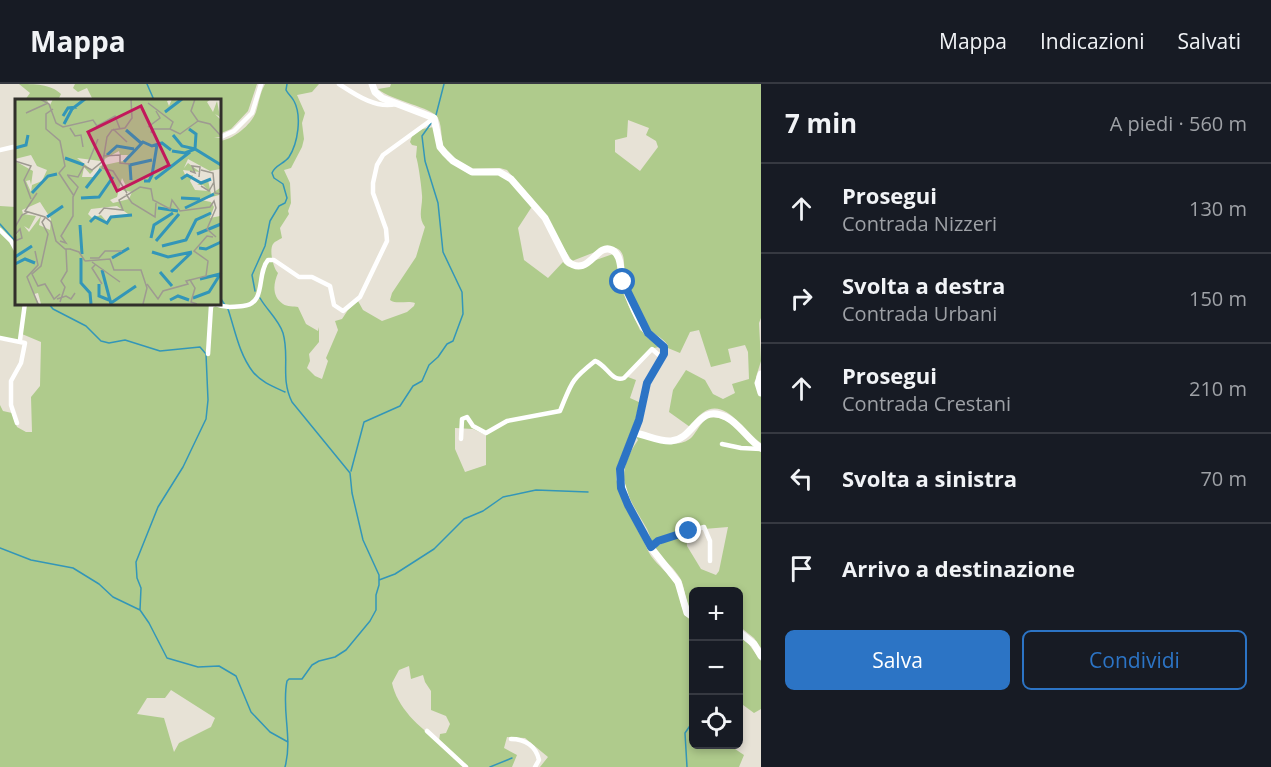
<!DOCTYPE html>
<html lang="it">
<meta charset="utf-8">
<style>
body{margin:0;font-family:"Open Sans",sans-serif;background:#20242c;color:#f1f3f6}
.controls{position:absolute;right:18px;bottom:18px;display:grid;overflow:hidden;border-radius:9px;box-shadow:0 3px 9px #0003}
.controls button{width:54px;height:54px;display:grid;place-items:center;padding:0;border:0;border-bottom:2px solid #363941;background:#171b24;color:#f1f3f6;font:30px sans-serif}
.stop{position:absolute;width:18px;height:18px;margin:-14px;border:4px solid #2c74c5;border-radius:50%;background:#fff}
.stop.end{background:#2c74c5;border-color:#fff;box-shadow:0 2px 6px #0008}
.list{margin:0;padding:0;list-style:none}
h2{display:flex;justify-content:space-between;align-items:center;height:78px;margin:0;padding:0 24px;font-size:26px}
h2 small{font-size:20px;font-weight:400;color:#9ea1a6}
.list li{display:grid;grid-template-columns:39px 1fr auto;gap:18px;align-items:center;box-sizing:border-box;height:90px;padding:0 24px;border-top:2px solid #363941}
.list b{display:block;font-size:22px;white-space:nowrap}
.list p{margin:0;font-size:20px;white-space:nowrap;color:#9ea1a6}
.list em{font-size:20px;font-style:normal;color:#9ea1a6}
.actions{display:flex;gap:12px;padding:18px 24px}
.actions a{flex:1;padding:14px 0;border:2px solid #2c74c5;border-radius:9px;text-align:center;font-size:21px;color:#2c74c5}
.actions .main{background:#2c74c5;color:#fff}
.icon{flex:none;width:33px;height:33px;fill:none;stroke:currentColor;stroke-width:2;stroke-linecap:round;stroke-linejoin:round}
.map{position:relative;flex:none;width:761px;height:683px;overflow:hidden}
header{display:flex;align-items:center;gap:36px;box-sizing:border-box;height:84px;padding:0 30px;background:#171b24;border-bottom:2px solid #363941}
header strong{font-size:28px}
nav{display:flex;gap:33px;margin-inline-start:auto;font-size:21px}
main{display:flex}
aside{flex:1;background:#171b24}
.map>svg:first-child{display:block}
.green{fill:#afcb8c;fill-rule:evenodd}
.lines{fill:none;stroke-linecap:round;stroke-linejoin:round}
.stream{stroke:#3396b8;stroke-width:1.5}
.street{stroke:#fff;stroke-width:4.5}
.secondary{stroke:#fff;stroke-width:7}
.route{stroke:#2c74c5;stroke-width:8}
.inset-river{fill:none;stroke:#3396b8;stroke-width:3}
.inset-road{fill:none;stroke:#9e9a91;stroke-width:1.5}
.view{fill:#c2185b;fill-opacity:0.15;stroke:#c2185b;stroke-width:3}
.inset-edge{fill:none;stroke:#312f2a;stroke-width:3}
</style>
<header>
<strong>Mappa</strong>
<nav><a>Mappa</a><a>Indicazioni</a><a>Salvati</a></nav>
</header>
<main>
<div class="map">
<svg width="761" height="683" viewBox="0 0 761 683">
<rect width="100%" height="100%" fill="#e7e2d6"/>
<path class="green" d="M19,0C34,0 51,0 61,10L58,16H25L30,9Z
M75,0H257L248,27L231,45L219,50V16H93L87,4L78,8L73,4Z
M265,0H319L312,8L297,11L305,29L302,39L304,55L302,63L291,84L284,86L290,99L291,119L288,127L289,130L280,144L282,154C279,156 275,157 273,160C269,166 273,184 278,189C273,200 272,213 283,220C287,223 294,222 298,223L306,240L318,247L319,243V258L309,270L310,277L307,284L315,292L322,295L328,277L326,274L338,246L335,237L342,235L348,226L358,217L363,226L382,237L407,228L414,222L415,219C407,216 397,221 390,216L392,209L416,173L425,143C417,133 423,122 422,111C422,106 418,76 416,73L417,62L412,61L410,58L412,52L422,45L434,43L447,76L469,90H500L535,118L507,86L500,84L470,85L445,67C440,57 443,44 438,34C432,23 392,17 378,5L390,3L391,0H761V234L759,239L761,277L756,293L761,312V359C739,343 718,300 690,343L669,328L673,306L686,286L705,296L713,310L723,315L735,309L732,300L749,295L748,268L745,261L728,265L731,278L711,283L699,246L690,248L680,269L663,262L650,265L625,292L636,296L630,314L641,319L634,348C651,353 676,368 692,353C697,347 700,340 707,334C731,329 743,355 761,368V564L754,554L739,542L738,508H694L693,527C684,520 686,504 680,494C674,484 666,478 659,470C652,463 651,453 647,445C627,410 612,394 638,356L634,349C608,391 613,401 637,443C643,452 645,463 651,472C658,482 669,489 675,500C684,515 676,525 693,536L694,660L729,661L744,671L739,683H540L548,673L525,654L507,653L504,664L517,671L512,683H0V321L3,327L12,329L17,343L26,348H32L31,313L40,302L41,258L22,250L21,257L0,256V122L16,123V219H219V57C233,56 251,41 256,28C259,18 260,9 265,0ZM628,36L649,44L646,51L656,57L658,63L640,87L615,68V56L627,53ZM536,121L572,177L608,163C631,162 621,185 626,199C631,213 638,231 647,242C652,250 662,253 668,261L663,262L640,246L619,200L617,173L613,170L573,184L567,182L563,178L548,194L524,176L518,144L531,124ZM455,344L473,345L486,351V381L465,388L455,365ZM728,443L719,487L716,491L701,485L687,462L686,450L704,445ZM409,582L411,595L423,591L425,598L431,607V626L446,632L450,640L446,649L440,650L439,657C419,644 397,623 392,599L399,586ZM171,606L215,634L211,643L179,659L174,668L164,634L137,630L147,614H165Z
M738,551L748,559L761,577V625L754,629L739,618Z"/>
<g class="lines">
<path class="stream" d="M147,0L154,16
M436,31L444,0
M0,140L16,158
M255,207L252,191L265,162L270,137L279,122L285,119L287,114L283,100L274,94L272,89C275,81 284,80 289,73C298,59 302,32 294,17C292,13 288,10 286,6L287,0
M219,212L225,221
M260,214C266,225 279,236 283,249C290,273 280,294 292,318L350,389L352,409L363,456L379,491V501L376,511V526L370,537L346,566L335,573L319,577L312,581L302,595H289L287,597C281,625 293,654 285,683
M48,219L53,225L86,242L101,257L109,259L125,256L160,267L200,263L206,270L208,316L206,335L183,383L158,423L136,478L137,494L141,504L140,526
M228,225C235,246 239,270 253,288C261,298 274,303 285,308
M351,387L364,338L400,322L413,302L422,297L429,281L438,273L447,260L453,257L463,230L462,208L443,168L438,119L425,77L422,52L432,38
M0,464L31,476L73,484L99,500L113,513L140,526L149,539L167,574L198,583L219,582L236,592L251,628L270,648L288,658
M379,496L395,490L434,465L464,435L483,427L503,413L536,406L588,408
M490,683L512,674
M687,683L685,649L694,636"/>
<path class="street" d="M339,0C356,11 376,25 396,20
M219,54L234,47L252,29L261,0
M0,66L13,63L16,64
M0,146L11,157L16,166
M0,254L25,259L21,279L11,297V321L17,339
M20,256L25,219
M208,270L211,222L215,220C225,224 232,223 243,222C267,220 256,190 268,176H274L299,193H312L330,202L334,221L343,227L360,213L387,157L386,145L373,109V99L377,81L383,71L434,34
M461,355L462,335L467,333L473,342L486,349L507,337L560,327C572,298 570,297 595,277C607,281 612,299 624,294L652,265L662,274
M722,360L741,364L761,365
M651,463L667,454L704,443L710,457V477
M427,647L466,683
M511,655C525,655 536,662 539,676L535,683"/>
<path class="secondary" d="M372,0L375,8L382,14L434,34L440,63L445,69L453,77L472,88H499L511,95L545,134L567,177C589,195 596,158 612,166C622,171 620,187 623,196C628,212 636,234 647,248C651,254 660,256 664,263V270L647,299L639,336L620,385V395L628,421L652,465L678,498L687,529L694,534
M761,290L758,299L761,309
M635,349C646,351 661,358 671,357C695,355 697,319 726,333C740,340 748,356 761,364
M738,547L754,560L761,572"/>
</g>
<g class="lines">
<path class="route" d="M623,198L648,249L664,263V270L647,299L639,336L620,385L621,404L628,421L651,463L658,457L689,447"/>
</g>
<g transform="translate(15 15)">
<rect width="206" height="206" fill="#e7e2d6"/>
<path d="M0,0H31L35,6L38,0H156L152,2L154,7L157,0H196L192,3L198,13L202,2L205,18L200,15L205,20V38L199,39H205V70L195,72L173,60L169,69L173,64L185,73L168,71L171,78L178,76L175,82L180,91L194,92L188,86H182L193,81L196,95L205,89L204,96L186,101L196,103L199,108L195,119L205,117V205H26L23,194L19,195L24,205H0V140L3,133L0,136V62L18,72L16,86L15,81L11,82L16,93L17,86L27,82L32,71L22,67L16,56L0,60ZM104,52L105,56H113L108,62L85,67L80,78H67L69,68L75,75L78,72L62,59L86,62ZM107,79L111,87L106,91L117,93L114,100L98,104L95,101L102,98ZM25,103L36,120L35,131L24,126L26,117L14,133L9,127L14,130L21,117L8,115L7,111ZM102,107L113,115L96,118L93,124L86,116L77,119L73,115L76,110Z" fill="#afcb8c" fill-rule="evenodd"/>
<path class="inset-river" d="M150,13L167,0M48,17L53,9L62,8M49,25L57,10L70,0M111,31L126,44M158,36L167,47L180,50L181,35L174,30M0,49L11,46L13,36M157,52L170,54L180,50L206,66M92,56L102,47L119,50M50,59L69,66M109,63L128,43L137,47L147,44L156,51M140,80L175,53M166,80L172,76L186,84L196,80M116,81L115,66L137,61M129,82H134L137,76L142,46M71,89L86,70M17,94L33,77L42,75M66,99L84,98L98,78M166,99L185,100M143,109L163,112M170,109L199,95M32,118L48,107M75,123L80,118L92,124L96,118L117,116M65,126L67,155M182,135L206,125M136,139L139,126L158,114M141,142L164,115M147,147L171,141L181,121L196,114M184,149L191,150L206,143M137,153L153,158L177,153M0,158L17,147M66,159V184L75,194L76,205M97,159L114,149M0,165L10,160L20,164M87,171L96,205M145,173L157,187M156,173L176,154M185,180L205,175M84,185V197L94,201M178,199L194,193L206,174M155,201L163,197L174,201M96,204L121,187"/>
<path class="inset-road" d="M25,0L34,5L41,24L48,28L78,21L82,27L100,17L105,30M180,0L176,12L183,22L195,25L206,37M133,4L158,23L155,30M38,10L31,15V30L45,42L50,67L44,74L59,97M11,14L33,4M133,28L145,19L141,12M55,29L60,37L66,36L68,48M98,30L112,43M155,30L165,35L183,22M136,34L137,30H155M88,57L105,56V64L115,65M89,60L87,69L98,72L112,94M0,62L16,67L9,81L16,100M73,64L83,40M186,71L198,74L200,94L206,95M175,72L180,74L177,67L185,68L184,78M52,76L63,78L69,67L77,71L88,62L92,38L97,31L110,29L117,19L116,0M186,87L194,92L199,83M22,94L10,112L30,118L36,123L41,142L50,150H56M111,95L117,104L140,118L141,104M84,115L89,109L108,111L104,101L125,88L136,90L138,101L155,110L157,101L165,112L195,108L199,102L201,109L192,130L201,138M30,119L27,123L33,135L26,167L17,175L23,187L30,185L39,200L45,195M0,128L7,116L13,113M0,136L5,130L7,139L0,142M45,142L51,144L46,137L58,117V98L63,88L53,77M55,150L64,153L70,162M20,152L23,166L12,178L23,205M75,159H84L90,152H107M70,162L95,160L99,171H126L132,189L128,205M77,163L105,183M80,166L77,169L87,185M132,185L143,200L148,192L173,185L171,182L175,181M42,200L51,197L56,200L60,194M45,203L50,188L46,182L52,172L51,150M182,205L176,203L180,189L175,181L191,177L193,162L179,152L192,137L198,138"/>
<path class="view" d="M126,7L154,66L102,92L73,33Z"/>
<rect width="206" height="206" class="inset-edge"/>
</g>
</svg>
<div class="controls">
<button>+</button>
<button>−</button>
<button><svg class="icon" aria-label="locate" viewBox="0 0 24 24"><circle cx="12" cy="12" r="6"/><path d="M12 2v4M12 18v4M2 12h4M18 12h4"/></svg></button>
</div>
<div class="stop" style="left:623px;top:198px"></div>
<div class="stop end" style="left:689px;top:447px"></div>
</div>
<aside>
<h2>7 min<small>A piedi · 560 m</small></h2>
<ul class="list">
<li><svg class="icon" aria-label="ahead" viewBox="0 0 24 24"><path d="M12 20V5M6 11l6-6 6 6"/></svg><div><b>Prosegui</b><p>Contrada Nizzeri</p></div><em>130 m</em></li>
<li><svg class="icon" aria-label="right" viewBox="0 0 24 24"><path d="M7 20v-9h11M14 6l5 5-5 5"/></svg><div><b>Svolta a destra</b><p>Contrada Urbani</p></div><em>150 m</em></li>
<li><svg class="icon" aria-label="ahead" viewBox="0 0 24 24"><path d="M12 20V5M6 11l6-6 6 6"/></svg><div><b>Prosegui</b><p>Contrada Crestani</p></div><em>210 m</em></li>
<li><svg class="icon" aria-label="left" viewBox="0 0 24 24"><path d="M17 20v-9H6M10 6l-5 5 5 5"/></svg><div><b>Svolta a sinistra</b></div><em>70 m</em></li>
<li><svg class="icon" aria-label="arrive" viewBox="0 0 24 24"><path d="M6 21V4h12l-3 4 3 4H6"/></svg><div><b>Arrivo a destinazione</b></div></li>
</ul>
<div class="actions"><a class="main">Salva</a><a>Condividi</a></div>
</aside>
</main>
